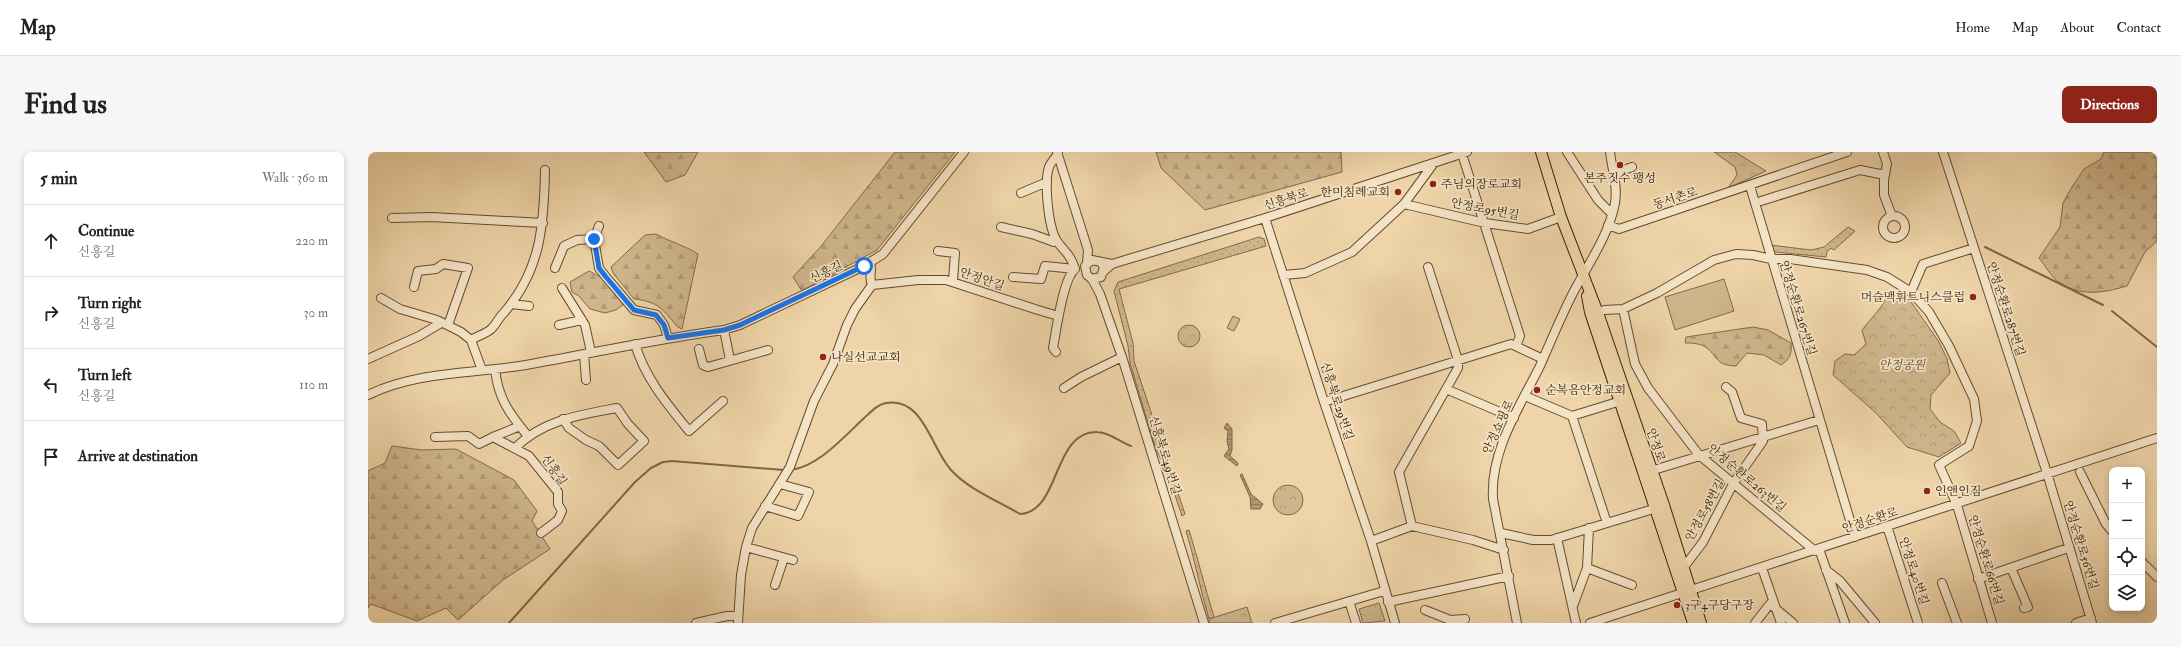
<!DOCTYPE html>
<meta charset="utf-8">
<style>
body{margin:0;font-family:"IM FELL Double Pica","Noto Serif KR",serif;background:#f6f6f6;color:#222}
.controls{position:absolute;right:12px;bottom:12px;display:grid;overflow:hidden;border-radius:8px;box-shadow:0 2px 6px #0003}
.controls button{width:36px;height:36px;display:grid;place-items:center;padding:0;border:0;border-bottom:1px solid #e0e0e0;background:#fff;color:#222;font:20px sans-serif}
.stop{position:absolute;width:12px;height:12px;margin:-9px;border:3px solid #1a73e8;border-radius:50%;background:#fff}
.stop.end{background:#1a73e8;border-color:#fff;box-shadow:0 1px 4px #0008}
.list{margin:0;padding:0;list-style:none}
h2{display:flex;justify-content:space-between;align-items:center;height:52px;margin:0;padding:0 16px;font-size:17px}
h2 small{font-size:13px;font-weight:400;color:#767676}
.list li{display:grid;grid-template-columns:26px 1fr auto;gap:12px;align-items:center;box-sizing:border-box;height:72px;padding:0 16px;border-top:1px solid #e0e0e0}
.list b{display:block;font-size:15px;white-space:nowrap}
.list p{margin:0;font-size:13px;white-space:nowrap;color:#767676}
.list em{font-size:13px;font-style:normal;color:#767676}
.icon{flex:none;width:22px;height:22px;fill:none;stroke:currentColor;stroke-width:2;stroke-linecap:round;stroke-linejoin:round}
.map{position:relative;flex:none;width:1789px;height:471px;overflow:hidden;border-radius:8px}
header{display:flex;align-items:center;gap:24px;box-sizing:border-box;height:56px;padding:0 20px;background:#fff;border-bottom:1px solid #e0e0e0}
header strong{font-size:19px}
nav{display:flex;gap:22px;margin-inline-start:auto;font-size:14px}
.intro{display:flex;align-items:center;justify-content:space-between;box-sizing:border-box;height:96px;padding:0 24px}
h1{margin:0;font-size:28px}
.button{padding:10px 18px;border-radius:8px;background:#8f2418;color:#fff;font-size:14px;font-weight:700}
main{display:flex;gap:24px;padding:0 24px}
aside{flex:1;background:#fff;border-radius:8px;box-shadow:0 2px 6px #0003}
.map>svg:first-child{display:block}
.grass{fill:url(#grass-dots);stroke:#846a48}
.forest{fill:url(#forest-firs);stroke:#846a48}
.park{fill:url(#park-crowns);stroke:#846a48}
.garden{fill:#cfb58c;stroke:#846a48}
.water{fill:url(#water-rules);stroke:#806644}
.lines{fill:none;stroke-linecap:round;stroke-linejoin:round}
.stream{stroke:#806644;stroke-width:2}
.minor-casing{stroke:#664c2c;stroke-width:10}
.major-casing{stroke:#381f03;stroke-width:12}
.minor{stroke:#f4e3c6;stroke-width:8}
.major{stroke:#eed4a8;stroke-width:10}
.route{stroke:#1a73e8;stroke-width:5}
.poi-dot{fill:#8f2418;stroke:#f4e3c6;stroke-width:1.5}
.labels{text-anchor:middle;stroke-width:3.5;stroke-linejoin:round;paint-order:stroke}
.poi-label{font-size:12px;fill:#381f03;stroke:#f4e3c6;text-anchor:start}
.street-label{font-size:12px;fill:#381f03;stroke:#f4e3c6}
.park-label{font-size:12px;font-style:italic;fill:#5e4425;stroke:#f4e3c6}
</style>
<header>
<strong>Map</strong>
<nav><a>Home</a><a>Map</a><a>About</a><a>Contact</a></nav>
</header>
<div class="intro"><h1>Find us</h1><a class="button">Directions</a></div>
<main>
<aside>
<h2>5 min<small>Walk · 360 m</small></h2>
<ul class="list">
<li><svg class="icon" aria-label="ahead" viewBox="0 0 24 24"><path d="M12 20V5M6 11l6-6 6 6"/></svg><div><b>Continue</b><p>신흥길</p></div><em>220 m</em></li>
<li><svg class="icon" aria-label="right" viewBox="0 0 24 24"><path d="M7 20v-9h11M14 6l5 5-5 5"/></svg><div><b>Turn right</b><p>신흥길</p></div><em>30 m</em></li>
<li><svg class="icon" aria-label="left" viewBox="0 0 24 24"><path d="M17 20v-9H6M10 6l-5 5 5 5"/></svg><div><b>Turn left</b><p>신흥길</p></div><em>110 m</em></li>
<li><svg class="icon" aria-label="arrive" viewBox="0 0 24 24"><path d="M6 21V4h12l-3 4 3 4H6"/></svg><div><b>Arrive at destination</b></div></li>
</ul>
</aside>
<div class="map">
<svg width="1789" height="471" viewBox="0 0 1789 471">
<defs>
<pattern id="grass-dots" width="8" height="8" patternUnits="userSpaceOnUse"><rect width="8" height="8" fill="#cfb58c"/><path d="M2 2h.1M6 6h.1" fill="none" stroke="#b29b77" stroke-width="1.8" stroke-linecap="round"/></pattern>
<pattern id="forest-firs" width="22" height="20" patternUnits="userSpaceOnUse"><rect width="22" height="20" fill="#cfb58c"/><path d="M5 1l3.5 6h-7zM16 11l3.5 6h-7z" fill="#b29b77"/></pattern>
<pattern id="park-crowns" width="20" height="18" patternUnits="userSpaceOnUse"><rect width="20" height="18" fill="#cfb58c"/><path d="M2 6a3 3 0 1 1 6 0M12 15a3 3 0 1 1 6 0" fill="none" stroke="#b29b77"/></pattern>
<pattern id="water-rules" width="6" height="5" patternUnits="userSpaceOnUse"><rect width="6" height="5" fill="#b09670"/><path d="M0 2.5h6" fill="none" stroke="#907a5a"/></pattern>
</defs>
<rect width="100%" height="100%" fill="#eed4a8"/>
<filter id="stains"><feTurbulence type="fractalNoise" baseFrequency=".005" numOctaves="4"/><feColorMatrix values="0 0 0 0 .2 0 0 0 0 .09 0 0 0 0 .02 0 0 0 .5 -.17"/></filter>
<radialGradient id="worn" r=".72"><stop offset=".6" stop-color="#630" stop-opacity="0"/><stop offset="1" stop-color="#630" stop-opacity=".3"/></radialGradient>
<path class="grass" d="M1480,75L1487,79L1466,98L1463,96L1459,100L1458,105L1407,100L1402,93L1443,98L1456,95Z
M891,85L896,87L898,94L751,137L765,191L766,209L817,362L814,364L798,316L788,298L762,211L760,194L746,139L750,130Z
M821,378C830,407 837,436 846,465L841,467C832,437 827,408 818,379Z"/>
<path class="forest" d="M276,0H330L317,23L298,30Z
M527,0H587L509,98L434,139L425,125L454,93Z
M788,0H973L974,20L837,58L793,16Z
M1736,0H1789V89L1777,100L1759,134C1735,141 1712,145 1691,130C1683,125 1677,113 1671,106L1692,75L1695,51L1704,35L1716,17L1733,7Z
M288,82C302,90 316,93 330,102L314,177L310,175C294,158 293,150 266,147L245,121L243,115L277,83Z
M221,119C234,125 254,137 255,153L248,158L237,161L222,157L211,144L204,140L202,130Z
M1385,175L1400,178L1423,191C1424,202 1422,207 1413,213L1396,203L1379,201L1368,214C1347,213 1351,206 1339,196C1332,191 1324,191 1317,191L1318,185Z
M24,294L54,298L88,297L146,328L169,359L164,369L182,397L135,428L90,468L78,456L49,469L3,452L0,456V319L17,311Z"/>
<path class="park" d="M1346,0H1367L1398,19L1360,36L1369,23L1367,15Z
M1520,143H1533L1541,147L1571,190L1579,207L1582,221L1563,243L1562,257L1572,270L1586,279L1593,291L1571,305L1539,295L1507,260L1465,223L1467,209L1477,202L1486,203L1498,192L1494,178L1513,155Z
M810 184a11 11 0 1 1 22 0a11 11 0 1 1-22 0Z
M905 348a15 15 0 1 1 30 0a15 15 0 1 1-30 0Z
M1011,451L1017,469L995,471L991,457Z
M879,455L884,471H842L841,467Z"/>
<path class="garden" d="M1356,127L1366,159L1307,178L1297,145Z
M865,164L872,167L866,179L859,176Z"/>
<path class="water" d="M859,271L864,277V298L862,304L870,311L869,314L856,304L861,297L859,290L860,279L856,276Z
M874,322L883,342L895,352L892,357H883L882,345L872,323Z"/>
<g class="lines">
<path class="stream" d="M1617,95L1735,153
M1744,159L1789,195
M423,318C450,314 474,287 494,268C502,261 508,253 518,251C555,244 563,296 583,318C600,337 630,349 652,362C693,360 684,279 729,280C741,280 752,290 763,294
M141,471L267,330L283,316L295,310L304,309L416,318"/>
<defs>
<path id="minor" d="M689,0L720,98L719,111
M1199,0L1230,48L1244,62
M1515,0L1519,12L1516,28V43L1524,64
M1575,0L1679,321L1724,471
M1094,2L1152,184L1148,194
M1245,22L1264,15
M1382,34L1487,385
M653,41L679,30
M1393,49L1492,18L1517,23
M1036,52L1117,71L1160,77L1193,65
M1515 75a11 11 0 1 1 22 0a11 11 0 1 1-22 0Z
M24,66L63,65L175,71
M897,66L956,250L1003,389L1027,471
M1240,73L1251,77L1479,0
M633,75L664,82L686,90L689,89
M226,87L231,116L238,125L266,158L289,163L296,173L300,186
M570,99L587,101L585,129
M733,110L736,115L733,125L724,127L719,123L717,114L724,108L744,112
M502,111C505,119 500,125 504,133
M187,116L196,94L209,88L226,87L231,74
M736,119L744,112L897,66L1099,0
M916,123L937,121L984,100L1036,52L1066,11
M645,125L673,127L677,114L707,117
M724,127L732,142L754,205L836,471
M504,133L550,128H578L670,158L687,163L691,161
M46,135L50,119L68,117L75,112L100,116L80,173
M194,136L217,173L223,200
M1543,140L1555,112L1606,96
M13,146L32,157L69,168L93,180L103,188L114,218
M143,152L161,154
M1255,157L1289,141L1346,108L1368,102L1385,103L1403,107H1422L1499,118L1519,125L1543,140L1561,160L1581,194L1606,247L1609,269L1601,294L1571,313L1589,353L1624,471
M1230,161L1236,158L1255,157L1267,212L1280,236L1331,303L1447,399
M191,173L214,168
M356,178L362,208
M103,188C109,184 117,182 122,178C127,174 129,169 133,164C173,120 176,74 177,18
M267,192C277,226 299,252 321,279L355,249
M331,197L335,213L340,215L400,198
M688,200L685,196C688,180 695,126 707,117C702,101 697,101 689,89C680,75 676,30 681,15C683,10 687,6 690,2
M216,202L218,228
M0,207L51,184L73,171
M127,217C130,246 141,261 159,283
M696,236L713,225L754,205
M1078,237L1146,266
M0,243C49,219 105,222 158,213C224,201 289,187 356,178L372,173L496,114L515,102L596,0
M1157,244L1204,264L1239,371
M956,250L1143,192L1175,207
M1204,264L1256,248
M152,274L125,285L161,304L190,340V352L194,359L190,368L173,381
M67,285L100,284L111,292L125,285
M147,296C175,268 211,263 249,256L260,272L276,289L250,313L231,294L218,288L201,276L195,267
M1279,320L1451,268
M1712,320L1738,372L1744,379
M397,354L430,364L441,340L412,332
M1044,374L1031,320L1090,216V208L1060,115
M1044,374L1105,388L1136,398
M1519,374L1550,471
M1133,381L1165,388H1183L1292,355
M1189,386L1208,471
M1003,389L1044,374
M378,395L425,408
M1451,397L1477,471
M1774,410L1789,425
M1219,416L1264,433
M1394,416L1413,471
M1643,416L1660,455L1656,456
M1311,417L1316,415L1335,390L1365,332L1395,289L1394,272L1373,266L1364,240L1358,235
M1458,418L1472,429L1507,471
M1610,427L1700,396
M1574,431L1589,471
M407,433L416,406
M981,449L988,471
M1020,450L1141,424
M1205,454L1219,416L1221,376
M1057,458L1082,468L1097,467
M328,471L359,464H370
M370,471L373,423L378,395L384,376L422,315L446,249L465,212L479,173L487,157L504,133
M907,471L1016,439
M1149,471L1125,347C1122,299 1151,256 1172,214C1182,191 1192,167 1203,145C1218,115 1241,84 1247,51C1250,34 1244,17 1242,0
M1222,471L1789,286
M1387,471L1402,452L1425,471
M1708,471L1723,466"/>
<path id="major" d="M1173,0L1193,65L1230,161L1296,353L1333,471
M1219,144L1222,160L1325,471"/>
</defs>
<use href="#minor" class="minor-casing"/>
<use href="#major" class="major-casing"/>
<use href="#minor" class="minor"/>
<use href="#major" class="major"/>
</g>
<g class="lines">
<path class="route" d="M226,87L231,116L238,125L266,158L288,163L296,173L300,186L356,178L372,173L496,114"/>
</g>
<g class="poi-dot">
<circle cx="1252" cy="13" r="4"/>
<circle cx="1065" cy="32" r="4"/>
<circle cx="1030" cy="40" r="4"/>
<circle cx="1605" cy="145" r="4"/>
<circle cx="455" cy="205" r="4"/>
<circle cx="1169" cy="238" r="4"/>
<circle cx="1559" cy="339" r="4"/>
<circle cx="1309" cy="453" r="4"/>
</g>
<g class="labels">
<g class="poi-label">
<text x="1252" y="30" text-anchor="middle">본주짓수 팽성</text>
<text x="1073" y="36">주님의장로교회</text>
<text x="1022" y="44" text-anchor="end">한미침례교회</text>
<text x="1597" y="149" text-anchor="end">머슬맥휘트니스클럽</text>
<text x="463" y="209">나실선교교회</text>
<text x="1177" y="242">순복음안정교회</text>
<text x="1567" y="343">인앤인짐</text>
<text x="1317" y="457">3구4구당구장</text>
</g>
<g class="street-label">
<text transform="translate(1307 46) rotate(-18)" y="4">동서촌로</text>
<text transform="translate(918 47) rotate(-18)" y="4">신흥북로</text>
<text transform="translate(1117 57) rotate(11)" y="4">안정로95번길</text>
<text transform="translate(458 120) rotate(-26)" y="4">신흥길</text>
<text transform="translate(614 127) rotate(19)" y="4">안정안길</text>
<text transform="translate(1430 156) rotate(73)" y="4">안정순환로267번길</text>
<text transform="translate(1638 157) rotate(72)" y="4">안정순환로287번길</text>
<text transform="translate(969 249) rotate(72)" y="4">신흥북로29번길</text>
<text transform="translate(1130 275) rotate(-66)" y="4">안정쇼핑로</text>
<text transform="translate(1288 293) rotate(72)" y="4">안정로</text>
<text transform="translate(797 303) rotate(73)" y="4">신흥북로49번길</text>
<text transform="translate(186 318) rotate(55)" y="4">신흥길</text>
<text transform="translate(1379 326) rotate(40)" y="4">안정순환로263번길</text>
<text transform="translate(1337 358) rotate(-61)" y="4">안정로58번길</text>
<text transform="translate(1502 368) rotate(-18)" y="4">안정순환로</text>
<text transform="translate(1713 393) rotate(73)" y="4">안정순환로56번길</text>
<text transform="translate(1618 408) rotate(73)" y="4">안정순환로66번길</text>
<text transform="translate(1546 419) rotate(72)" y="4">안정로40번길</text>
</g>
<g class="park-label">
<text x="1534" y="217">안정공원</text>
</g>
</g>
<rect width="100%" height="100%" filter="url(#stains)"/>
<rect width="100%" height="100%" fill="url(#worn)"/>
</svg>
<div class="controls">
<button>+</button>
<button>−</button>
<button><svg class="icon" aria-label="locate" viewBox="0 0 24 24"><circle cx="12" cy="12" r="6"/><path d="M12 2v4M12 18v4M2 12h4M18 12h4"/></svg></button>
<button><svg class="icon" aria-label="layers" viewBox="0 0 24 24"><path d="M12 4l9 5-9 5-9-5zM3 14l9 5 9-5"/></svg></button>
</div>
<div class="stop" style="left:496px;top:114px"></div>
<div class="stop end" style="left:226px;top:87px"></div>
</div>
</main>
